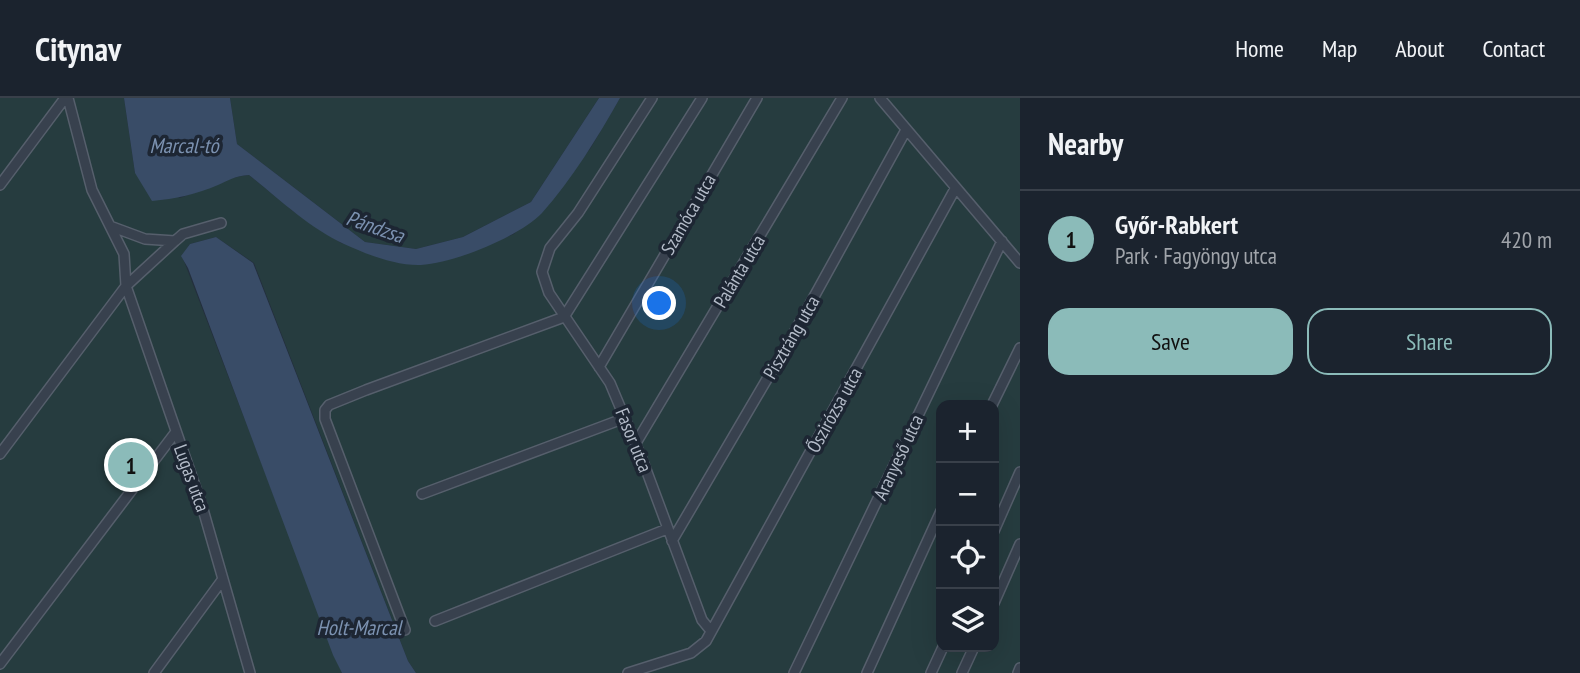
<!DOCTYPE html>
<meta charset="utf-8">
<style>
body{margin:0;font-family:"PT Sans Narrow",sans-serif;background:#242b36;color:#f1f3f6}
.controls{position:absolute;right:21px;bottom:21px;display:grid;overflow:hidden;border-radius:14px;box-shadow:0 7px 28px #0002}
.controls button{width:63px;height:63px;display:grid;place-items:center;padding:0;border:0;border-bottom:2px solid #39404a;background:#1b232e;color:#f1f3f6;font:35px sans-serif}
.you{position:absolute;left:660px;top:206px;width:24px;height:24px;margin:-18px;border:5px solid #fff;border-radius:50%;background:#1a73e8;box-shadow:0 0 0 10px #1a73e833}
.badge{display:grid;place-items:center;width:46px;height:46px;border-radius:50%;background:#8bbbb9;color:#111;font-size:23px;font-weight:700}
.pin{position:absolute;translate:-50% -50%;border:4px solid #fff;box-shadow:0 2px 7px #0006}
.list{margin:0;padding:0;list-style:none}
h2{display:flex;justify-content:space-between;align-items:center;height:91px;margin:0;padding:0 28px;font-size:30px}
h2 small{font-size:23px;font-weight:400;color:#a0a4aa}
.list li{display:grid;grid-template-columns:46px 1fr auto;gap:21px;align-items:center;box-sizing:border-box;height:98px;padding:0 28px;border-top:2px solid #39404a}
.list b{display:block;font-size:26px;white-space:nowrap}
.list p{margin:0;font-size:23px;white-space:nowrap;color:#a0a4aa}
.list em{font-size:23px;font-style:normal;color:#a0a4aa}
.actions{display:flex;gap:14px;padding:21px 28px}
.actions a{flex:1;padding:16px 0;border:2px solid #8bbbb9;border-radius:21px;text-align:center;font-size:24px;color:#8bbbb9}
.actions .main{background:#8bbbb9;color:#111}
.icon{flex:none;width:38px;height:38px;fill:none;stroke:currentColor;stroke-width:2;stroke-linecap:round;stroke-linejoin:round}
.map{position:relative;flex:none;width:1020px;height:575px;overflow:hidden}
header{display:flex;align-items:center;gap:42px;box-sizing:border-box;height:98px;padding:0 35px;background:#1b232e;border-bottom:2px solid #39404a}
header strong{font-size:33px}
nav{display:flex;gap:38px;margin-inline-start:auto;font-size:24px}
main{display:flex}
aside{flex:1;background:#1b232e}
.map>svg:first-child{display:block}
.green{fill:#263c3f;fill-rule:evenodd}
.water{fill:#394c67}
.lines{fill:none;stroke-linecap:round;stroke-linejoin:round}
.minor-casing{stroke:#565f6c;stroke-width:12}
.minor{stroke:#38414e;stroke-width:9}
.labels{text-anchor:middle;stroke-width:7;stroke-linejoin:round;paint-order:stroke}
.street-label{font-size:19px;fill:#b4bcc9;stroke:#1d2633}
.water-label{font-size:21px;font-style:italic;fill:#7c92b1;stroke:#1d2633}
</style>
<header>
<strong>Citynav</strong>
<nav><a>Home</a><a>Map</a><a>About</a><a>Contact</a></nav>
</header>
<main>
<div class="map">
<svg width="1020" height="575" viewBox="0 0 1020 575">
<rect width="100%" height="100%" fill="#242f3e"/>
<path class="green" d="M0,0H124L135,75L180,100C203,92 225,79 249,77L293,113L341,145L420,167L465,156L514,136L590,51L620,0H1020V575H416L408,563L254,165L216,139L190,146L182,158L342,575H0ZM941,307H994V549H941Z
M230,0H599L531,104L463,139L416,151L365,144L237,46Z"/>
<path class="water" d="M124,0H230L237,46L365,144L416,151L463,139L531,104L599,0H620C598,39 572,81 542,115C519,139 454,165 421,167C396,168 366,156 344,146C309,130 278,100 249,77C235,78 229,82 218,87C197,96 175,101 152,103L135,75Z
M216,139L253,165L408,563L416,575H342L333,557L188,170L181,158L190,146Z"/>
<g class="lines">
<defs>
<path id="minor" d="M68,0L92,92L124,156L126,188L202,408L250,575
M652,0L578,115L550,150L542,174L549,195L610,285L644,366L702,522L711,533
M880,0L1020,165
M0,87L65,0
M110,128L145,141L175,143L183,136L221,125
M599,269L757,0
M992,307L1020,250
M636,345L842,0
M0,356L126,188L175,143
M422,396L625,320
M994,433L1020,374
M672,443L794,235L906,32
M994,505L1020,446
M435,523L667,431
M405,532L325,321V312L329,307L366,292L564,219L702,0
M0,566L175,335
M154,575L223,481
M628,575L691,555L706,543L955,91
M794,575L1002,143
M867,575L941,413
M931,575L943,549
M962,575L974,549
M1018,575L1020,570"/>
</defs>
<use href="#minor" class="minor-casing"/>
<use href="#minor" class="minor"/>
</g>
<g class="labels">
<g class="street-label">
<text transform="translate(688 116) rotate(-60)" y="7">Szamóca utca</text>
<text transform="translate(739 173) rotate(-59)" y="7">Palánta utca</text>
<text transform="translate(791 239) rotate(-60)" y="7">Pisztráng utca</text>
<text transform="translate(834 312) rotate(-61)" y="7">Őszirózsa utca</text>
<text transform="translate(634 342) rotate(68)" y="7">Fasor utca</text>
<text transform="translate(898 359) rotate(-65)" y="7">Aranyeső utca</text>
<text transform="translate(192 380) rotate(70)" y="7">Lugas utca</text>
</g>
<g class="water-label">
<text x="184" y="55">Marcal-tó</text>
<text transform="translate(375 129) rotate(19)" y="7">Pándzsa</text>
<text x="359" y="537">Holt-Marcal</text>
</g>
</g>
</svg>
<div class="controls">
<button>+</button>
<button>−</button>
<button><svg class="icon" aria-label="locate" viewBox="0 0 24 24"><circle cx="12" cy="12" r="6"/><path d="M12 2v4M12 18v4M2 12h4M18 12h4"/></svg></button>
<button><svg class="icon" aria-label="layers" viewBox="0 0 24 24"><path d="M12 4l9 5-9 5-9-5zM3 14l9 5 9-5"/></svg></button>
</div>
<div class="you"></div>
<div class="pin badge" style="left:131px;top:367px">1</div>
</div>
<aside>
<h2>Nearby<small></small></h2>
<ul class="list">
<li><span class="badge">1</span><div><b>Győr-Rabkert</b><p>Park · Fagyöngy utca</p></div><em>420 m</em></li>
</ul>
<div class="actions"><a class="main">Save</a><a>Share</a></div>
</aside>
</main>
